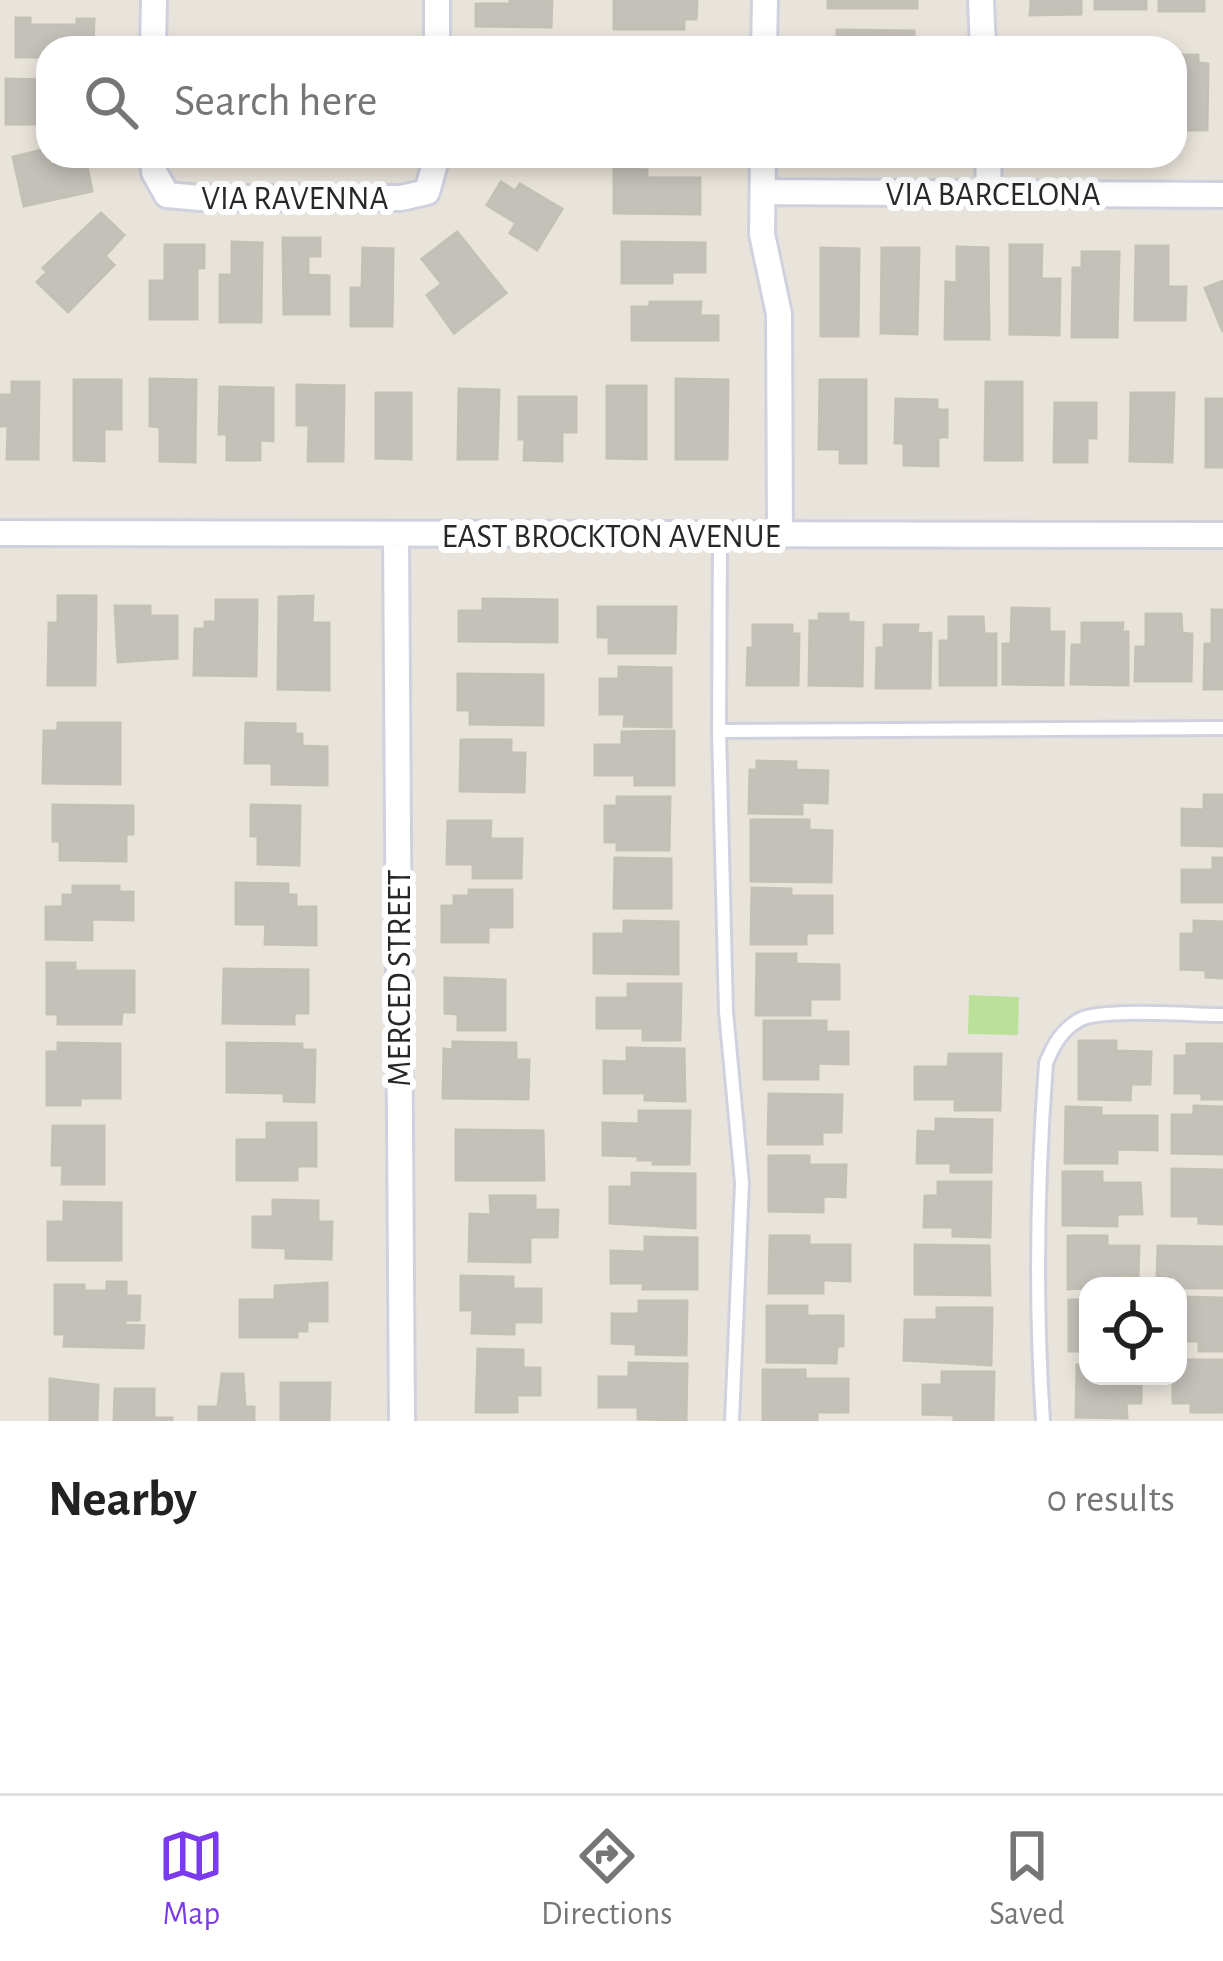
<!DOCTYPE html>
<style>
body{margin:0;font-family:"Alegreya Sans",sans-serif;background:#f2f2f2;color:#222}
.controls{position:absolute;right:36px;bottom:36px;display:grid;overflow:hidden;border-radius:24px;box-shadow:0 6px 18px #0003}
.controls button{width:108px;height:108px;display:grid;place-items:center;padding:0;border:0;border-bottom:3px solid #e0e0e0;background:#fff;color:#222;font:60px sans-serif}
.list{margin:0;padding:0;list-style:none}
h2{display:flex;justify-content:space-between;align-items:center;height:156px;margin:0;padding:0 48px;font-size:51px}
h2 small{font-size:39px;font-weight:400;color:#767676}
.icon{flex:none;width:66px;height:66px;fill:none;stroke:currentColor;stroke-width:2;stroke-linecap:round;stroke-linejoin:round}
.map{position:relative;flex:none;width:1223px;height:1421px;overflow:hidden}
.search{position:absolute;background:#fff;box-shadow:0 6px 18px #0003;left:36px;right:36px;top:36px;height:132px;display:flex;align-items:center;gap:30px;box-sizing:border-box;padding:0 42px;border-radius:36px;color:#767676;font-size:45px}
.sheet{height:372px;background:#fff}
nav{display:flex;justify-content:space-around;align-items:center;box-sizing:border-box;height:168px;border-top:3px solid #e0e0e0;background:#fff;font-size:33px;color:#767676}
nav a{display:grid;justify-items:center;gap:6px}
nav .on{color:#7c3aed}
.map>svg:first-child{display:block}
.pitch{fill:#bbe099}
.building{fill:#c4c0ba;stroke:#c3c0b5;stroke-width:3}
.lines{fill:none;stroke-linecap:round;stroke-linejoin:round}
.service-casing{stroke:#d0d1df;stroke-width:18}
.minor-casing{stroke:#d0d1df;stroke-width:30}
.service{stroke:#fff;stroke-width:12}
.minor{stroke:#fff;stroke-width:24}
.labels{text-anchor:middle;stroke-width:12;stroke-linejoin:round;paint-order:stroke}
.street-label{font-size:33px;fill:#282828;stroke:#fff}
</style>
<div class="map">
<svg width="1223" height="1421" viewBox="0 0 1223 1421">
<rect width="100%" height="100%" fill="#e9e4db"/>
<path class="pitch" d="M969,995L1019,997L1018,1035L968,1034Z"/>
<path class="building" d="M510,0H552L551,27L476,26V4H510Z
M614,0H697L696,19H684V29H614Z
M828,0H917V8H828Z
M1031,0H1081V14L1030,15Z
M1095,0H1146V9H1095Z
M1159,0H1204V11H1159Z
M16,18H30V25H77V19H94L93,48H48V57H16Z
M837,30L914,31V48H837Z
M619,43L666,44V48H619Z
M1175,55H1198V63L1208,64L1207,130H1175Z
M6,79L48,80V124H6Z
M46,149L50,165L85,157L92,191L24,206L13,157Z
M614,169L647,170V178H700V214L614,213Z
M501,182L515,191L520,184L562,209L537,250L510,233L516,223L487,205Z
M101,213L124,235L105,256L114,265L68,312L37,282L47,272L43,268Z
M457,232L506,293L454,333L427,295L442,284L422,259Z
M283,238H320V256H308V275L329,276V314H284Z
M232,242L262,243L261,322H220V275H232Z
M622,242L705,243V272H672V283H622Z
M165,245H204V268H197V319H150V281H165Z
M1010,245H1042L1041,279H1060L1059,335L1010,334Z
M1136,246H1168V287H1186L1185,320H1135Z
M957,247L988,248L989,339H945L946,282L957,283Z
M363,248L393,249L392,326H351V288H362Z
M821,248L859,249L858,336H821Z
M882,248H919L917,334L881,333Z
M1082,252H1119L1117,337H1072L1073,268H1082Z
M1223,281V332L1205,288Z
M650,302H701L700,316H718V340H632V307H650Z
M150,379L196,380L195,462L160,461V427L150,426Z
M676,379L728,380L727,459H676Z
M74,380H121V429H104V461L74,460Z
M820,380H866V463H840V449H819Z
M12,382H39L38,459H7L8,426H0V395H12Z
M986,382H1022V460H985Z
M297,385L344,386L343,461H308L309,425H297Z
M607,386H646V459L607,458Z
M220,387L273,388V441L260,440V460H227V434H219Z
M459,389L499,390L497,459H458Z
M376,393H411V459L376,458Z
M1131,393H1174L1172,462L1130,461Z
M519,397H576V432H562V461L524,460L525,439H519Z
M896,399L937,400V410H947V437H938V466L904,465V443H895Z
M1206,399H1223V467H1206Z
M1055,403H1096V438H1087V462H1054Z
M58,596H96L95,685H48L49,623H58Z
M313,596L312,623H329V690L278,689L279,597Z
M483,599L557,600V642L459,641V611H483Z
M216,600H257L256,676L194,675L195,629H205V622H216Z
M115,606H150V616H177V658L118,662Z
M598,607H676L675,653H609V637H598Z
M1012,608L1049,609V632H1064L1063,685L1003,684V644H1011Z
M1212,610H1223V689H1204L1205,644H1212Z
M819,614H848V622L863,623L862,686L809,685L810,621H819Z
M1146,614H1181L1182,633L1192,634L1191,681H1135L1136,647H1146Z
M949,617H983L984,634H996V685H940V641H949Z
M1082,623H1123L1122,632H1128V685L1071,684L1072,645H1082Z
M753,625H792V634H799L798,685H747L748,648H753Z
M884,625H918L917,634L931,633L930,688H876L877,648H884Z
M619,667L671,668V727L624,726L625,714H600V679H619Z
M458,674L543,675V725L470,724V710H458Z
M58,723H120V784L43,783L44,731H58Z
M246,723L295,724V734H302V746L327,747V785L272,784V763H245Z
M674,731V785H635V775H595V745H622V732Z
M461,740H511V753H525L524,792L460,791Z
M757,761L796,762V770L828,771L827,803L802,802V814L749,813L750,770H757Z
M1204,795H1223V846L1182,845V809L1204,810Z
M617,797H670L669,850H617V842H605V806H617Z
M53,805L133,806V834H126V861L60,860V841H53Z
M251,805L300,806L299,865L258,864V836H251Z
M751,820H809V830L832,831L831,882L751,881Z
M448,821H491L490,839H522L521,878H473V864H447Z
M615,858L671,859V908H614Z
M1213,858H1223V902H1182V870H1213Z
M236,883L288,884V895H296V907H316V945L265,944L266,924H236Z
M73,886H119V892H133V920L92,919V940L46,939V907H63V895H73Z
M752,888L791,889V896H832V933H806V944H751Z
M469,890H512V927H488V942H442V906H454V896H469Z
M624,921L678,922V974L594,973V934H624Z
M1194,921L1223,922V978L1206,977V970L1181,969V934H1194Z
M757,954H796V964L839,965V999H810V1015H756Z
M47,963H75V971H134V1012H122L121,1024H58V1014H47Z
M224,969L308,970V1013H294V1024L223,1023Z
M445,978L505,980V1030H458V1014L445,1013Z
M628,984H681L680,1040H643V1028H597V998H628Z
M764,1021H826V1032H848V1064L818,1063V1079H764Z
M1079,1041H1116V1051L1151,1052L1150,1084H1131L1130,1100L1079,1099Z
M453,1042L516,1043V1060H529L528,1099L443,1098L444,1049L453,1050Z
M58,1043L120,1044V1098H80V1105H47V1052H58Z
M227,1043L302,1044V1050H315L314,1102L284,1101V1093L227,1092Z
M1187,1044H1223V1099H1202V1093H1175V1056H1187Z
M627,1048L684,1049L685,1101L645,1100V1093H604V1061L627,1062Z
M949,1054H1001L1000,1110H955V1099H915V1067H948Z
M769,1094L842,1095L841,1132H822V1144H768Z
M1194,1106L1223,1107V1154L1172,1153V1115H1194Z
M1066,1107L1101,1108V1116H1157V1150L1117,1149V1163H1065Z
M639,1111H690L689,1164H653V1160H638V1156L603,1155V1123L639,1124Z
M936,1119L992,1120L991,1172H951V1163H917L918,1131L936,1132Z
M267,1123H316V1166H297V1180H237V1140H267Z
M53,1126H104V1184H62L63,1165H52Z
M456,1130L543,1131L544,1180H456Z
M769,1156H809V1165H846L845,1197L823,1196V1212L769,1211Z
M1172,1169L1223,1170V1224L1199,1223V1216H1172Z
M1063,1172H1102V1183H1140L1142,1214H1117V1226L1063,1225Z
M632,1173L695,1174V1228L610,1223V1187H632Z
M938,1182H991L990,1237L953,1236V1227H924L925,1196H938Z
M490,1196H535V1210H558L557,1237H530V1262L469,1261L470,1214L491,1215Z
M273,1200L318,1201V1222H332L331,1259L286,1258V1248L253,1247V1217H273Z
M64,1202L121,1203V1260H48V1222H64Z
M770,1236H809V1245H850V1281L823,1280V1293H769Z
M1068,1236H1107V1246H1139L1138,1276L1121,1275V1286L1068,1289Z
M645,1237L697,1238V1289H643V1283H611V1251L645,1252Z
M915,1245L989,1246L990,1295L915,1294Z
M1158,1246L1223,1247V1288H1178L1176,1277H1157Z
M461,1276L513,1277V1289H541V1322H514V1334L472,1333L473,1310H461Z
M107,1282H126V1296H140L139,1320H125V1325L144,1326L143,1348L64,1346L65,1334H55V1285H84V1291H107Z
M327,1283V1321H307V1331H297V1337H240V1300H275V1286Z
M1185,1297L1223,1298V1351H1199V1341H1178V1310H1185Z
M1069,1300H1088V1351H1069Z
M639,1301H687L686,1355L636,1354V1344L612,1343V1314H639Z
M767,1306H807V1316H843V1346H837L836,1363L767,1362Z
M937,1308H992L991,1365L904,1360L905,1320H937Z
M478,1349L523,1350V1368H540V1395H517V1412H476Z
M1184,1360H1223V1412H1191V1403H1173V1376L1183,1375Z
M629,1363L687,1364L686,1420L638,1419V1407H599V1377H629Z
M1077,1365H1088V1376H1141V1403H1126L1127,1418L1076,1417Z
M763,1370H805V1379H848V1412H817V1421H763Z
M942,1372H994L993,1421H954V1415L923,1414V1385H942Z
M222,1374H243L245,1407H254V1421H199V1407H218Z
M50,1379L98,1385L97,1421H50Z
M281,1383H330L329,1421H281Z
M115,1389H154V1418H172V1421H114Z"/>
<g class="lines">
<defs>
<path id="service" d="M720,536L719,731L726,1012L742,1183L732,1421
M719,731L1223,728
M1043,1421C1035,1301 1037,1183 1046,1063C1054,1044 1062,1029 1081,1019C1103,1008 1193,1015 1223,1015"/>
<path id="minor" d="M437,0V48
M981,0L983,48
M153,48L154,0
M764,48L765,0
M153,156L154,172L167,195L200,198H401L427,192L437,156
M763,156L762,234L779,314L780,536
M988,156L989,191
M763,192L1223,195
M0,533L1223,535
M396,534L402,1421"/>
</defs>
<use href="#service" class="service-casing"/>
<use href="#minor" class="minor-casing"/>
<use href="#service" class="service"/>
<use href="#minor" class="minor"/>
</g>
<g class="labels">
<g class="street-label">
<text x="993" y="205">VIA BARCELONA</text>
<text x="295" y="209">VIA RAVENNA</text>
<text x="611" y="547">EAST BROCKTON AVENUE</text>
<text transform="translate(398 978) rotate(-90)" y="12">MERCED STREET</text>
</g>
</g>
</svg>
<div class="controls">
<button><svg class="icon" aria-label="locate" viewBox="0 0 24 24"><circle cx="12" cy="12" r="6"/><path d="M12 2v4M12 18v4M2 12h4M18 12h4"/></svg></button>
</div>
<div class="search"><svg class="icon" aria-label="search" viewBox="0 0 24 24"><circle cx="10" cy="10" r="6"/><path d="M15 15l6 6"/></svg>Search here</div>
</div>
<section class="sheet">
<h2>Nearby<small>0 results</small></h2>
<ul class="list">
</ul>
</section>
<nav>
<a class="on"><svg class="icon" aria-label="map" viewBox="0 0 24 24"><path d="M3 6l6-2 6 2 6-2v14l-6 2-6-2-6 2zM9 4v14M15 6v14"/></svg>Map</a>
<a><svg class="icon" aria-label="directions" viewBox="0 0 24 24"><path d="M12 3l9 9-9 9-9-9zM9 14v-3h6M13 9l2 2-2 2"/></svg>Directions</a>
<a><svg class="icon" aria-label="saved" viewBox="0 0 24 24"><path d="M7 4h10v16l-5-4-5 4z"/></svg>Saved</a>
</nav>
